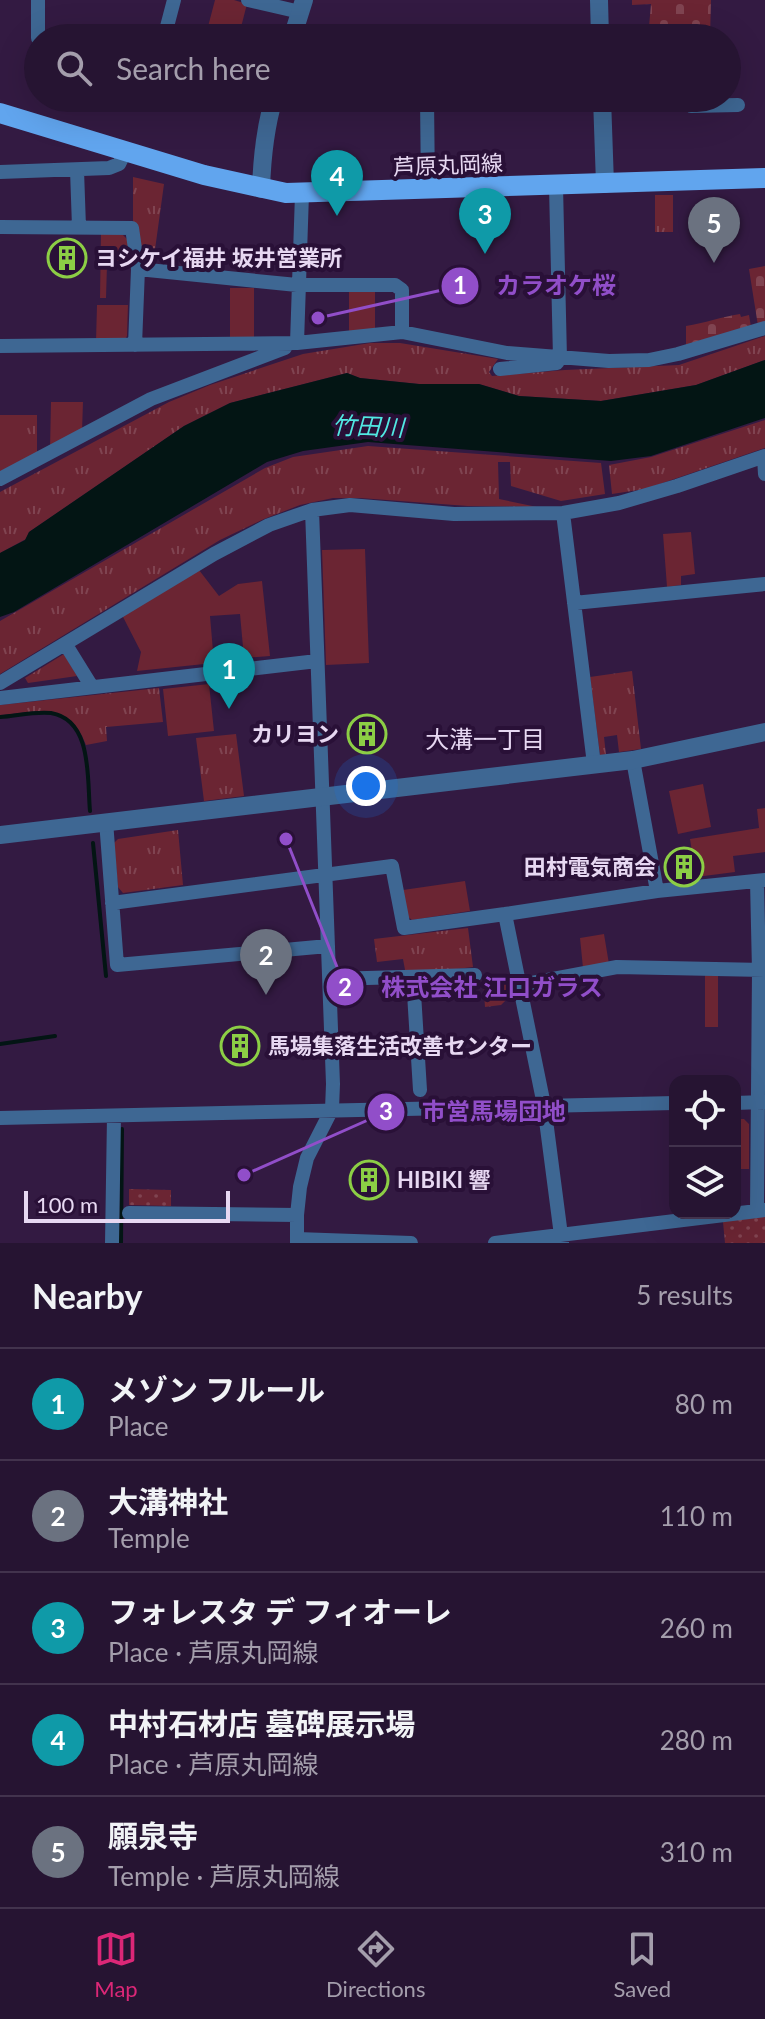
<!DOCTYPE html>
<meta charset="utf-8">
<style>
body{margin:0;font-family:Lato,"Noto Sans JP",sans-serif;background:#2e1d3a;color:#f1f3f6}
.controls{position:absolute;right:24px;bottom:24px;display:grid;overflow:hidden;border-radius:16px;box-shadow:0 8px 32px #0002}
.controls button{width:72px;height:72px;display:grid;place-items:center;padding:0;border:0;border-bottom:2px solid #42334d;background:#261432;color:#f1f3f6;font:40px sans-serif}
.scale{position:absolute;left:24px;bottom:20px;width:206px;box-sizing:border-box;padding-left:8px;border:4px solid #e7d8f2;border-top:0;font-size:22px;line-height:28px;white-space:nowrap;color:#e7d8f2;-webkit-text-stroke:6px #291037;paint-order:stroke}
.you{position:absolute;left:366px;top:786px;width:28px;height:28px;margin:-20px;border:6px solid #fff;border-radius:50%;background:#1a73e8;box-shadow:0 0 0 12px #1a73e833}
.badge{display:grid;place-items:center;width:52px;height:52px;border-radius:50%;background:#db2777;color:#fff;font-size:26px;font-weight:700}
.pin{position:absolute;translate:-50% -66px;filter:drop-shadow(0 2px 4px #0008)}
.pin::after{content:'';position:absolute;top:42px;width:28px;height:24px;background:inherit;clip-path:polygon(0 0,100% 0,50% 100%)}
.list{margin:0;padding:0;list-style:none}
h2{display:flex;justify-content:space-between;align-items:center;height:104px;margin:0;padding:0 32px;font-size:34px}
h2 small{font-size:26px;font-weight:400;color:#a49eac}
.list li{display:grid;grid-template-columns:52px 1fr auto;gap:24px;align-items:center;box-sizing:border-box;height:112px;padding:0 32px;border-top:2px solid #42334d}
.list b{display:block;font-size:30px;white-space:nowrap}
.list p{margin:0;font-size:26px;white-space:nowrap;color:#a49eac}
.list em{font-size:26px;font-style:normal;color:#a49eac}
.icon{flex:none;width:44px;height:44px;fill:none;stroke:currentColor;stroke-width:2;stroke-linecap:round;stroke-linejoin:round}
.map{position:relative;flex:none;width:765px;height:1243px;overflow:hidden}
.search{position:absolute;background:#261432;box-shadow:0 8px 32px #0002;left:24px;right:24px;top:24px;height:88px;display:flex;align-items:center;gap:20px;box-sizing:border-box;padding:0 28px;border-radius:44px;color:#a49eac;font-size:30px}
.sheet{height:664px;background:#261432}
nav{display:flex;justify-content:space-around;align-items:center;box-sizing:border-box;height:112px;border-top:2px solid #42334d;background:#261432;font-size:22px;color:#a49eac}
nav a{display:grid;justify-items:center;gap:4px}
nav .on{color:#db2777}
.map>svg:first-child{display:block}
.grass{fill:url(#grass-tufts)}
.cemetery{fill:url(#cemetery-stones)}
.park{fill:url(#park-dots)}
.garden{fill:#6b2533}
.water{fill:#031514}
.lines{fill:none;stroke-linecap:round;stroke-linejoin:round}
.stream{stroke:#031514;stroke-width:4}
.minor{stroke:#3e6793;stroke-width:14}
.tertiary{stroke:#3e6793;stroke-width:18}
.primary{stroke:#61a5ee;stroke-width:20}
.labels{text-anchor:middle;stroke-width:8;stroke-linejoin:round;paint-order:stroke}
.street-label{font-size:22px;fill:#e7d8f2;stroke:#291037}
.poi-label{font-size:22px;font-weight:bold;fill:#e7d8f2;stroke:#291037;text-anchor:start}
.water-label{font-size:24px;font-style:italic;fill:#51e9e3;stroke:#291037}
.neighbourhood-label{font-size:24px;fill:#e7d8f2;stroke:#291037}
.leader{fill:none;stroke:#914ec9;stroke-width:3}
.callout-dot{fill:#914ec9;stroke:#291037;stroke-width:3}
.mark-label{font-size:24px;text-anchor:middle;font-weight:bold;fill:#fff}
.callout-label{font-size:24px;text-anchor:middle;font-weight:bold;fill:#914ec9;stroke:#291037;stroke-width:8;stroke-linejoin:round;paint-order:stroke}
</style>
<div class="map">
<svg width="765" height="1243" viewBox="0 0 765 1243">
<defs>
<pattern id="grass-tufts" width="24" height="20" patternUnits="userSpaceOnUse" patternTransform="scale(2)"><rect width="24" height="20" fill="#6b2533"/><path d="M3 7l-1-3M5 7V3M7 7l1-3M15 17l-1-3M17 17v-4M19 17l1-3" fill="none" stroke="#804451"/></pattern>
<pattern id="cemetery-stones" width="16" height="16" patternUnits="userSpaceOnUse" patternTransform="scale(2)"><rect width="16" height="16" fill="#6b2533"/><path d="M2 7V4a2 2 0 0 1 4 0v3zM10 15v-3a2 2 0 0 1 4 0v3z" fill="#804451"/></pattern>
<pattern id="park-dots" width="8" height="8" patternUnits="userSpaceOnUse" patternTransform="scale(2)"><rect width="8" height="8" fill="#6b2533"/><path d="M2 2h.1M6 6h.1" fill="none" stroke="#804451" stroke-width="1.8" stroke-linecap="round"/></pattern>
</defs>
<rect width="100%" height="100%" fill="#331a42"/>
<path class="grass" d="M133,177L164,184L153,264L141,262L133,221Z
M655,195H673V232H655Z
M765,336V360L696,385L601,401L519,396L479,384H419L360,378L347,373L230,403L184,426L29,532L26,539L0,553V492L169,402L210,385L303,354L370,343H400L498,359L489,372L492,376L565,370L679,365Z
M0,415H37V435H0Z
M765,420V448L645,489L612,494L609,465L651,457Z
M368,446L601,463L605,494L561,501L511,486L510,462H498L499,499L537,507L468,506L360,498H333L300,505L264,519L220,540L0,674V621L265,468L293,457Z
M64,654L77,676L28,683L25,678Z
M632,671L641,749L619,752L617,735L604,737L606,755H600L590,677Z
M159,688L163,722L106,727L107,741L86,745C69,700 39,712 0,715V705Z
M236,734L244,796L204,801L196,738Z
M178,830L183,885L123,893L118,887L114,843L118,839Z
M468,928L473,967L406,975L403,959L377,962L374,939Z
M511,975L512,994L501,1005L485,1007L483,978Z"/>
<path class="cemetery" d="M632,0H711L710,38H648L651,4L632,5Z
M765,266V323L758,326L749,269Z
M740,314L741,317L749,315L751,327L686,346V326C705,323 721,317 740,314Z"/>
<path class="park" d="M129,1189L171,1190V1206L129,1205Z
M765,1215V1243H725L723,1222L733,1217Z"/>
<path class="garden" d="M215,0H234L247,4L239,35L249,38H205Z
M101,231L120,232L128,240L130,265H107L106,298H100Z
M230,288H254V338H230Z
M349,288H375V329L349,332Z
M97,305H128L127,336L124,341H96Z
M51,402H83L82,432L50,450Z
M0,435H37V455L0,475Z
M691,532L695,574L681,576V585L667,587L663,534Z
M365,549L369,663L326,665L322,550Z
M199,570L219,596L238,584L262,581L270,656L244,658L240,614L210,616L214,663L137,671L141,652L122,615Z
M209,684L214,731L168,736L163,689Z
M703,784L711,827L678,834L669,791Z
M765,808V852L733,856L735,872L696,877L690,839L759,828L757,809Z
M465,881L470,911L412,920L407,916L403,890Z
M604,934L609,964L583,968L580,938Z
M705,975H718V1027H705Z
M735,1119H744L749,1124V1169H735Z"/>
<path class="water" d="M765,360V418L651,456L611,461L368,442L303,451L267,462L14,612L0,617V553L25,540L29,532L184,426L230,403L347,373L360,378L419,384H479L519,396L601,401L696,385Z"/>
<g class="lines">
<path class="stream" d="M0,717C16,716 35,711 51,713C93,720 87,780 90,811
M93,843L106,976
M0,1044L55,1036
M121,1243L122,1129"/>
<path class="minor" d="M38,0V38
M248,0L300,12
M164,38L174,0
M427,98L428,190
M691,106L738,105
M77,170L79,227
M0,172L109,168L119,164L125,152
M0,227L132,228L138,269
M297,343L302,194
M135,345L138,269L297,285H395L402,290V332
M0,346L297,343L402,332L507,353L609,361L649,360L678,354L765,328
M500,369L557,363L560,358L556,186
M764,457L765,474
M0,479L151,399L285,348
M563,513L594,764
M574,603L765,584
M66,645L92,687
M0,683L214,554L269,525L312,510L350,505L454,514L563,513L619,503L677,486L765,456
M0,698L317,661
M633,760L657,891
M106,821L117,965L328,946
M757,881L759,971L757,1210
M112,903L392,866L404,928L505,914
M413,977L420,1090
M331,979L475,975
M521,985L617,967L765,970
M735,1103L765,1102
M0,1118L675,1103
M129,1213L297,1215
M297,1239L411,1243
M112,1243L114,1116
M297,1243V1215L300,1187L307,1158L332,1109L333,1084L312,510
M495,1243L765,1210
M562,1243L544,1105L505,914L657,891L765,880"/>
<path class="tertiary" d="M599,0L600,38
M292,38L304,0
M602,98L605,184
M261,189C262,158 265,128 274,98
M0,835L633,760L765,732"/>
<path class="primary" d="M0,113L204,175L286,193L765,178"/>
</g>
<defs>
<symbol id="building-ring" viewBox="-11 -11 22 22"><circle r="9.5" fill="#291037" stroke="#8cce45" stroke-width="1.5"/><path d="M-4-6H4V6H1V3H-1V6H-4ZM-2.5-4.3h1.7v1.8h-1.7ZM.8-4.3h1.7v1.8H.8ZM-2.5-1h1.7V.8h-1.7ZM.8-1h1.7V.8H.8Z" fill="#8cce45"/></symbol>
</defs>
<g fill-rule="evenodd">
<use href="#building-ring" x="45" y="236" width="44" height="44"/>
<use href="#building-ring" x="345" y="712" width="44" height="44"/>
<use href="#building-ring" x="662" y="845" width="44" height="44"/>
<use href="#building-ring" x="218" y="1024" width="44" height="44"/>
<use href="#building-ring" x="347" y="1158" width="44" height="44"/>
</g>
<g class="labels">
<g class="street-label">
<text transform="translate(448 165) rotate(-2)" y="8">芦原丸岡線</text>
</g>
<g class="poi-label">
<text x="95" y="266">ヨシケイ福井 坂井営業所</text>
<text x="339" y="742" text-anchor="end">カリヨン</text>
<text x="656" y="875" text-anchor="end">田村電気商会</text>
<text x="268" y="1054">馬場集落生活改善センター</text>
<text x="397" y="1188">HIBIKI 響</text>
</g>
<g class="water-label">
<text transform="translate(368 427) rotate(2)" y="8">竹田川</text>
</g>
<g class="neighbourhood-label">
<text x="485" y="748">大溝一丁目</text>
</g>
</g>
<path class="leader" d="M318 318L460 286M286 839L345 987M244 1175L386 1112"/>
<g class="callout-dot">
<circle cx="318" cy="318" r="8"/>
<circle cx="286" cy="839" r="8"/>
<circle cx="244" cy="1175" r="8"/>
<circle cx="460" cy="286" r="20"/>
<circle cx="345" cy="987" r="20"/>
<circle cx="386" cy="1112" r="20"/>
</g>
<g class="mark-label">
<text x="460" y="294">1</text>
<text x="345" y="996">2</text>
<text x="386" y="1120">3</text>
</g>
<g class="callout-label">
<text x="556" y="294">カラオケ桜</text>
<text x="492" y="996">株式会社 江口ガラス</text>
<text x="494" y="1120">市営馬場団地</text>
</g>
</svg>
<div class="controls">
<button><svg class="icon" aria-label="locate" viewBox="0 0 24 24"><circle cx="12" cy="12" r="6"/><path d="M12 2v4M12 18v4M2 12h4M18 12h4"/></svg></button>
<button><svg class="icon" aria-label="layers" viewBox="0 0 24 24"><path d="M12 4l9 5-9 5-9-5zM3 14l9 5 9-5"/></svg></button>
</div>
<div class="scale">100 m</div>
<div class="you"></div>
<div class="pin badge" style="left:229px;top:709px;background:#0f9aa8">1</div>
<div class="pin badge" style="left:266px;top:995px;background:#6b7280">2</div>
<div class="pin badge" style="left:485px;top:254px;background:#0f9aa8">3</div>
<div class="pin badge" style="left:337px;top:216px;background:#0f9aa8">4</div>
<div class="pin badge" style="left:714px;top:263px;background:#6b7280">5</div>
<div class="search"><svg class="icon" aria-label="search" viewBox="0 0 24 24"><circle cx="10" cy="10" r="6"/><path d="M15 15l6 6"/></svg>Search here</div>
</div>
<section class="sheet">
<h2>Nearby<small>5 results</small></h2>
<ul class="list">
<li><span class="badge" style="background:#0f9aa8">1</span><div><b>メゾン フルール</b><p>Place</p></div><em>80 m</em></li>
<li><span class="badge" style="background:#6b7280">2</span><div><b>大溝神社</b><p>Temple</p></div><em>110 m</em></li>
<li><span class="badge" style="background:#0f9aa8">3</span><div><b>フォレスタ デ フィオーレ</b><p>Place · 芦原丸岡線</p></div><em>260 m</em></li>
<li><span class="badge" style="background:#0f9aa8">4</span><div><b>中村石材店 墓碑展示場</b><p>Place · 芦原丸岡線</p></div><em>280 m</em></li>
<li><span class="badge" style="background:#6b7280">5</span><div><b>願泉寺</b><p>Temple · 芦原丸岡線</p></div><em>310 m</em></li>
</ul>
</section>
<nav>
<a class="on"><svg class="icon" aria-label="map" viewBox="0 0 24 24"><path d="M3 6l6-2 6 2 6-2v14l-6 2-6-2-6 2zM9 4v14M15 6v14"/></svg>Map</a>
<a><svg class="icon" aria-label="directions" viewBox="0 0 24 24"><path d="M12 3l9 9-9 9-9-9zM9 14v-3h6M13 9l2 2-2 2"/></svg>Directions</a>
<a><svg class="icon" aria-label="saved" viewBox="0 0 24 24"><path d="M7 4h10v16l-5-4-5 4z"/></svg>Saved</a>
</nav>
